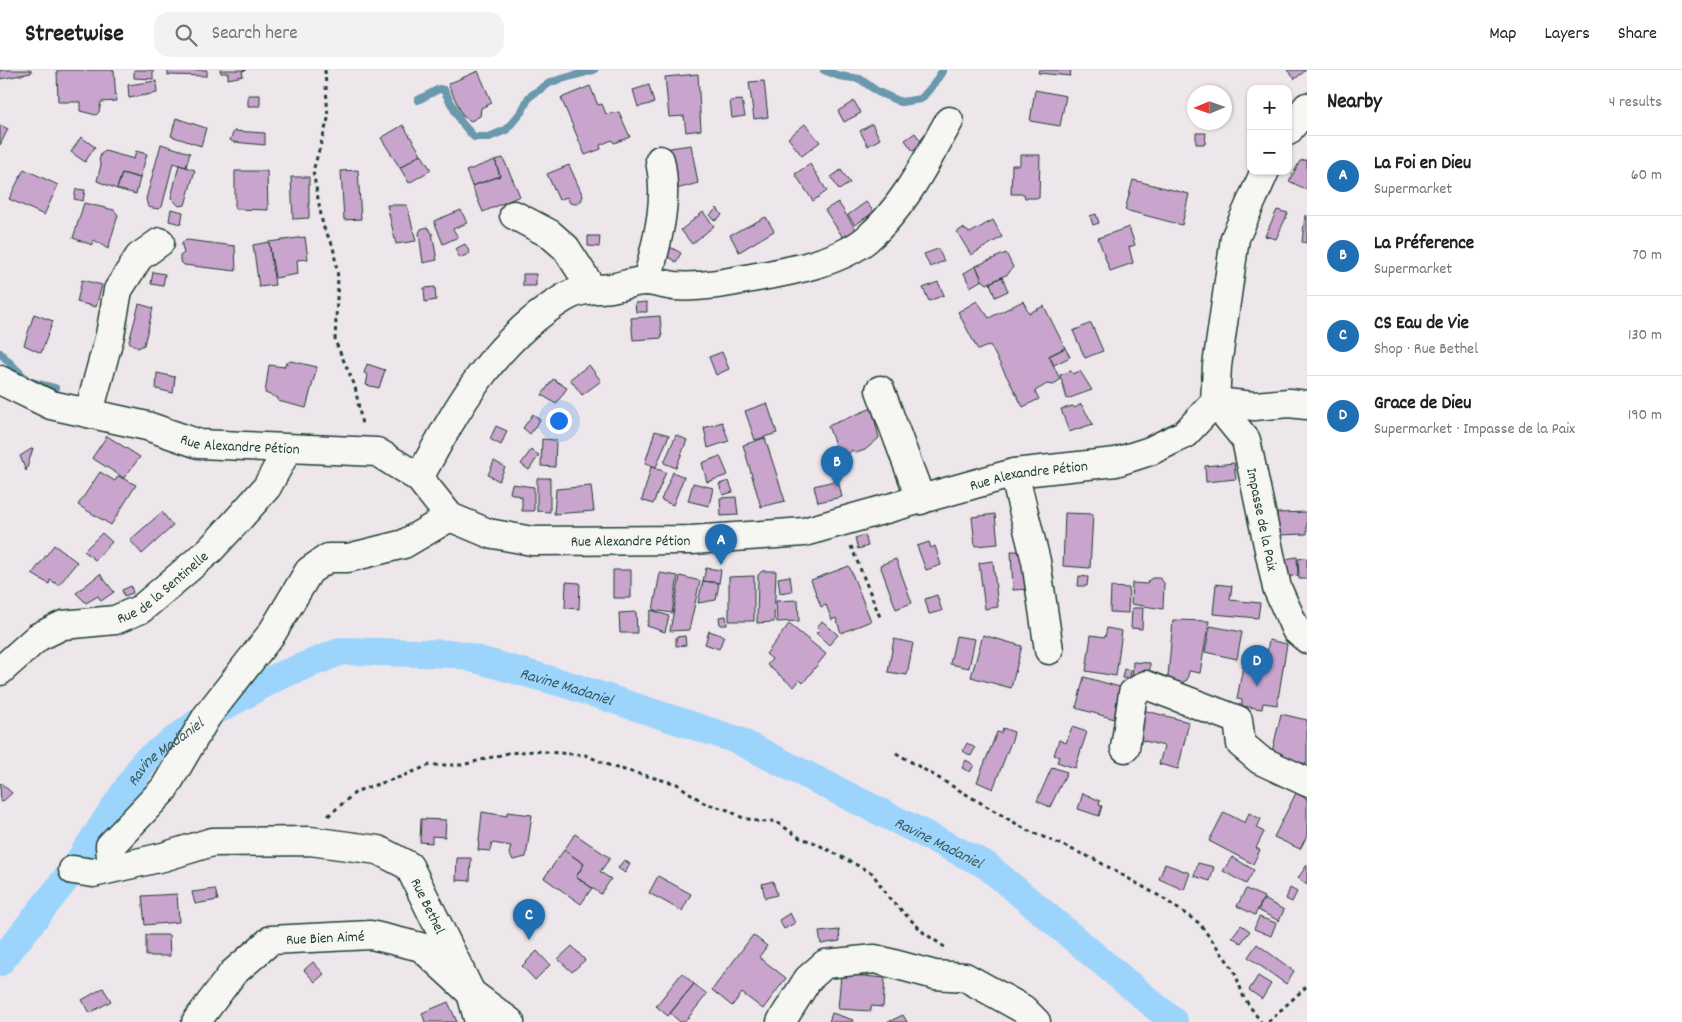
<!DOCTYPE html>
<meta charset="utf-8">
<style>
body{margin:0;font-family:Dekko,sans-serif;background:#f2f2f2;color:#202124}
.controls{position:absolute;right:15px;top:15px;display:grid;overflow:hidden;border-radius:10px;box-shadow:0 1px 4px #0004}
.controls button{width:45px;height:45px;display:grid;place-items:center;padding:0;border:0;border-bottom:1px solid #e0e0e0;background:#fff;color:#202124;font:25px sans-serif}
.compass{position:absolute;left:1187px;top:15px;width:45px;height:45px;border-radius:50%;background:#fff;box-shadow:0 1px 4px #0004;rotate:268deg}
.you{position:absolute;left:558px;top:350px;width:18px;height:18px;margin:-12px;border:4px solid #fff;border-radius:50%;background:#1a73e8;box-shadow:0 0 0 8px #1a73e833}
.badge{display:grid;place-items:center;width:32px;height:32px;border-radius:50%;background:#1f6fb2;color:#fff;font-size:16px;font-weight:700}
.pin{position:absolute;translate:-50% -41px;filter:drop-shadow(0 1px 2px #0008)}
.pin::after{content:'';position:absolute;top:26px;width:18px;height:15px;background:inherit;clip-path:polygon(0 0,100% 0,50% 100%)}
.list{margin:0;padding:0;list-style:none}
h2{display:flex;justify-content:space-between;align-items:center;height:65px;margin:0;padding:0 20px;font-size:21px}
h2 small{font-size:16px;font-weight:400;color:#757577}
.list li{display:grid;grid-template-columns:32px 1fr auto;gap:15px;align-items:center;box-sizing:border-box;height:80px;padding:0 20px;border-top:1px solid #e0e0e0}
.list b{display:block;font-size:19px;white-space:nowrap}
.list p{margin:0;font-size:16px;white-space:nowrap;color:#757577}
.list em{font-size:16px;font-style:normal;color:#757577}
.icon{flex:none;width:28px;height:28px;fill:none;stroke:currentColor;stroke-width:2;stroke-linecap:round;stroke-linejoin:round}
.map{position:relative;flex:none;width:1307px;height:952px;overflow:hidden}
header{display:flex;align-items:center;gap:30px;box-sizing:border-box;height:70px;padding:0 25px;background:#fff;border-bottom:1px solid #e0e0e0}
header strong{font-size:24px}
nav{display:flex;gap:28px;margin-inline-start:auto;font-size:18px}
.search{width:350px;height:45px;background:#f2f2f2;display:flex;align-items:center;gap:12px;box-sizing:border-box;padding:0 18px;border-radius:15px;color:#757577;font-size:19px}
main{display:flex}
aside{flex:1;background:#fff}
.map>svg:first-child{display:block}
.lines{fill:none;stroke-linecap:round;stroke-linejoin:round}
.stream{stroke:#6a98ac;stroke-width:8}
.canal{stroke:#9cd4fc;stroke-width:28}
.building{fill:#c9a4cd;stroke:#1f3d34}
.minor-casing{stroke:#1f3d34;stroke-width:31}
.path{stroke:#1f3d34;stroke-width:3;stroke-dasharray:4 4;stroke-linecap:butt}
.minor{stroke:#f6f6f2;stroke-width:28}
.labels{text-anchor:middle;stroke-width:5;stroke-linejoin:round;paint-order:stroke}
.street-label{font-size:15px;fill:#1f3d34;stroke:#f6f6f2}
.water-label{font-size:16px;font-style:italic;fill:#385b5c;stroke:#f6f6f2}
</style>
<header>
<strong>Streetwise</strong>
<div class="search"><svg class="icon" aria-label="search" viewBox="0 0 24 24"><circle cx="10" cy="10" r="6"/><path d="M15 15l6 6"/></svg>Search here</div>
<nav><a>Map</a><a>Layers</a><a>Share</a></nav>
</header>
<main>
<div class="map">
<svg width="1307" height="952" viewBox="0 0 1307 952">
<rect width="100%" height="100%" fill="#ede6eb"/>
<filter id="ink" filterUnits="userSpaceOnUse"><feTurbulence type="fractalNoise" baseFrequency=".02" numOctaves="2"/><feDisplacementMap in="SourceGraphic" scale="10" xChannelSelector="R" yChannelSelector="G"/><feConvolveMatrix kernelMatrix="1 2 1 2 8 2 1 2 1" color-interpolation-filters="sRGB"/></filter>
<g filter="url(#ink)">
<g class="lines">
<path class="stream" d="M824,0L839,6L860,9L878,22L901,32L921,29L934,14L943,0
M418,30L439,19L444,20L461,52L474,67H489L506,60L522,41L529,27L551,12L594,0
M0,283L28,311L55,318"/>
<path class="canal" id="s1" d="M0,892L73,800L145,691L207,646L279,606L342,581L457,584L562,613L737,670L986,795L1174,952"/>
</g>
<path class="building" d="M0,0H31V3L0,9Z
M57,0H114L116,31L101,32L99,42L96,45L80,41V32H58Z
M134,0H153V9L134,8Z
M168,0H207V6L168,5Z
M220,0H247L242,1L243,6L228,9V3H221Z
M1039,0H1071L1070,6L1038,3Z
M1287,0H1306L1295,9Z
M478,1L492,33L481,38L480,46L471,51L463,46L448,14Z
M698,4L701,60L686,62L684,46L669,47L665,7Z
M156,11L157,23L129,28L128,15Z
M764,11L768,47L754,49L749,12Z
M649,15L654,33L638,37L633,20Z
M590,16L598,35L602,34L606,44L619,42L630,67L614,73L612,70L600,75L601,79L585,85L561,28Z
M1035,20L1066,26L1060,56L1030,51Z
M248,25H260V36H248Z
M742,30L745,46L732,48L730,31Z
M854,31L861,43L844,52L838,41Z
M176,48L206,58L201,76L171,66Z
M805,54L820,72L802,86L788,68Z
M872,54L880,69L868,76L860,61Z
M0,55L8,59L0,75Z
M403,55L421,84L400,98L381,68Z
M234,61L265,63V75L233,72L230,70Z
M915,63L923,74L913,81L905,70Z
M1196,63H1206L1205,74H1196Z
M81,67L95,77L85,92L71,82Z
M161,74L190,83L186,97L173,93L162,137L158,139L148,137L146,129Z
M691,75L698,113L673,120L670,78Z
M105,81L134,89L136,81L147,84L140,108L122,103L117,119L97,111L101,95L99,91L101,84Z
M421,84L431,100L409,113L400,98Z
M1020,85H1040L1039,128H1025L1024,124H1011L1012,95H1020Z
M503,88L520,126L483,142L472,116L500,106L495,90Z
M495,90L500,106L472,116L466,101Z
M1306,90H1307V120L1289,111L1300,91Z
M810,94L827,121L813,131L795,104Z
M179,95L195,100L185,135L179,136L171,128Z
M569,95L583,126L581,131L575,134L570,133L567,127L559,130L547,104Z
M24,99L58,115L44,145L9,129Z
M358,100L361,149L344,150L341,101Z
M841,100L850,113L839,120L831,107Z
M235,101H267L268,140L235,139Z
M122,103L140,108L136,124L117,119Z
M291,107H309V148L293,149Z
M1133,110L1189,124L1182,155L1125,140Z
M76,119L85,120L83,131L74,129Z
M838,132L857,161L844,169L825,140Z
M866,132L874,142L855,155L848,145Z
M84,133L114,140L118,145L108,179L94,170L92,175L73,168Z
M387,135H407L416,171L396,174Z
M717,138L722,145L715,151L710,145Z
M171,139L183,142L181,154L169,151Z
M461,140L467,153L453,159L458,167L443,174L434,151Z
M1277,140L1288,143L1276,169L1265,166Z
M703,142L714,156L692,174L681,160Z
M1096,144L1099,153L1093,155L1090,146Z
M1305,145L1307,146V173L1302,172Z
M766,147L774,161L739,182L730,165Z
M993,150L1002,167L971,185L957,162L963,158L970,163Z
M427,157L432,163L437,190L423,193L419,163L421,159Z
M1129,157L1135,175L1129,177L1133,193L1110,201L1098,168Z
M588,166H600L599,177L588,176Z
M305,167L308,189L297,190L298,204L275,208L269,172Z
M187,170L235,176L236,201L184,195L180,191V186L184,183L182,176V172Z
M269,172L275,215L259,217L253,175Z
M465,174L470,183L460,188L455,179Z
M670,177L681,183L676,192L665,185Z
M938,179L944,191L930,197L924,184Z
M1006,183L1013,197L1008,204L987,214L982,210L976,196Z
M976,196L982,210L970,217L964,203Z
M153,202L165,204L163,216L151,214Z
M523,204H536V216H523Z
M1002,207L1008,221L995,227L990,213Z
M82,210L102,215L96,237L77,232Z
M938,212L944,225L929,231L923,218Z
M435,217L436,230L425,232L424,218Z
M977,231L989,248L1023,231L1029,243L1044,236L1065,278L1049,286L1060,309L1054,315L1047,314L1035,321L1039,329L1023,337L990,275L978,280L958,242Z
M647,232V242H636L635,233Z
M139,234L153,238L144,275L138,278L129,272Z
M34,244L53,251L41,283L24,275Z
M660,246L662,268L633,270L631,248Z
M1091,253L1103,281L1085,288L1073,261Z
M1065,278L1070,287L1054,295L1049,286Z
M722,282L729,299L716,305L709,287Z
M291,291L317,297L306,338L278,331V328L265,323L269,295L284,297L285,294Z
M367,294L385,300L379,318L366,315L368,305L364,303Z
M589,295L601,311L582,325L570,309Z
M1071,301L1073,304L1080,301L1092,320L1067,329L1060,305Z
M157,303L175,307L173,323L156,319Z
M553,309L567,318L556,334L542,325Z
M767,333L777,363L755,370L745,341Z
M1081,334L1093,354L1069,362L1061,339L1073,336L1075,338Z
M872,338L879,368L865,380L856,383L852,380L845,388H840L828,356Z
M533,344L540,350L530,364L523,358Z
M722,352L729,371L708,378L704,358Z
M496,356L507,361L501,375L490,369Z
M655,361L669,365L656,397L645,393Z
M676,365L687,370L676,398L664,393Z
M107,366L140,387L124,408L92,388Z
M765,368L785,431L761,437L743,375Z
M542,369L556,370L555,397L541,396Z
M33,378L26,401L20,386Z
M531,380L539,385L529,400L521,394Z
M720,386L728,405L707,412L702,393Z
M494,391L505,397L499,411L488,405Z
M1234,393L1236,409L1206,412L1205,396Z
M651,397L666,402L653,434L642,430Z
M100,402L115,411L118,406L136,415L111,455L78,435Z
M673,402L684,407L673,435L661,430Z
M537,408H550V442L537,441Z
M838,410L842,427L818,432L814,416Z
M729,411L733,422L723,425L719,414Z
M693,413L713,418L709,436L688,431Z
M512,414L534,417V441H522V427L510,423Z
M591,416L594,441L554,444L556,419Z
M736,427L738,445L721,446L720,428Z
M162,442L173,456L142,484L130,470Z
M1307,442V464L1278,465L1277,443Z
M1065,443L1093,444L1090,498L1063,496Z
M995,444L998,474L975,476L972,447Z
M102,463L112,472L95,490L84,481Z
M865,465L868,476L858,479L855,468Z
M929,472L931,478L935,476L941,495L926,500L917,476Z
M54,475L77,492L59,515L50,510L49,514L32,504Z
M1011,481H1027L1029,519L1013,520Z
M1297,487L1298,505L1281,508L1279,490Z
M1307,488V509H1299L1298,489Z
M896,489L912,533L896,539L880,495Z
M993,491L998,537L985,539L979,493Z
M849,496L871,551L841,563L836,548L832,550L826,535L821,537L811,510Z
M706,498L721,500L719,513L703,511Z
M613,500H631V528H613Z
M762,501H776L774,552L757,553L758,505Z
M660,503L678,506L672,543L653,540Z
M100,504L114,522L101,531L98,526L86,533L76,523Z
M680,506L700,511L689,560L670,561Z
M754,506V551H729V507Z
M790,506L792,521L780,523L778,508Z
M1079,506L1088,507L1087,516H1078Z
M1152,508H1160L1164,513L1163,539L1131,534L1132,513L1147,514L1148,511Z
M703,511L719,513L716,530L698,533Z
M566,512L580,513L579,539L565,538Z
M1216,514L1232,516L1230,530L1260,533L1258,548L1213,544Z
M131,516L133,523L124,526L122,520Z
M1111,517L1129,518L1128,543L1110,542Z
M937,525L942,541L929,544L925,529Z
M798,530L799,551L777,552L776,531Z
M1132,538H1143L1142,559L1131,558Z
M651,540L669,546L665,562L647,556Z
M636,542L637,563H620L619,543Z
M726,546L727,555H720L719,547Z
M1173,550L1209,551L1200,603L1189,601L1187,610L1171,618H1167Z
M822,551L838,565L829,575L816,563L820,560L817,557Z
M789,554L826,584L803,613L800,610L794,617L767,595L772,589L766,584Z
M1210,556L1242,562L1237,589L1205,582Z
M1107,558L1122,561L1116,606L1086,601L1091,565L1105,567Z
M709,561L724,566L719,579L705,574Z
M983,565L1022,576L1011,618L971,607Z
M685,566L686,575L676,576V567Z
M956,566L975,569L969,598L950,594Z
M894,569L913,573L907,605L888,602Z
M1269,570L1287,574L1277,635L1263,633L1262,639L1242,636V630L1237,629L1243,596L1264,600Z
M1133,592L1150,593L1149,612L1132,611Z
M1124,599L1131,600L1130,609L1122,608Z
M1084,607L1127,619L1118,650L1076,638Z
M1143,640L1189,652L1178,699L1159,694L1164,676L1137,669Z
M1281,644L1307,650V694L1271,686Z
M1072,657L1087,662L1075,698L1057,692L1059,687L1054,685L1059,670L1066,673Z
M1003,658L1014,662L1013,667L993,719L977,712L997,662L1001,663Z
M967,673L975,678L971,686L963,681Z
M966,690L974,695L970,702L962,698Z
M1052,697L1067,702L1050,737L1037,731Z
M1,713L12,723L1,733L0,714Z
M1083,723L1100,731L1099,735L1102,736L1099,746L1078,739Z
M1296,723L1307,729V766L1300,779L1274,767Z
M482,742L507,746V742L532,745L526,787L513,790L509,784L511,776L492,773L490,781L478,780Z
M1224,742L1245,753L1249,743L1261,749L1257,758L1264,762L1256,778L1260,780L1253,794L1209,771Z
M421,749L446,750L445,767L432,766V773L420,772Z
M575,764L610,788L600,802L611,809L601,824L576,807L584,794L564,780Z
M564,780L584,794L576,807L592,818L581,834L544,808Z
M1232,787L1254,800L1246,814L1223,801Z
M457,788H471L470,811L456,810Z
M624,790L630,794L625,803L618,798Z
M1198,793L1214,797L1210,811L1194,806Z
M1165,794L1190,803L1184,820L1159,809Z
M1307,795V815L1298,808Z
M658,806L691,824L682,841L649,823Z
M773,811L777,825L765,828L762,814Z
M1290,818L1297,822L1292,832L1286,829Z
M215,819L218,830L195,834L192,822Z
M1246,819L1264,827L1255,845L1237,836Z
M177,824L179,852L145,855L142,826Z
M1264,829L1284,840L1279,851L1258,840Z
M790,843L795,853L784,859L779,850Z
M1259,847L1276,853L1271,866L1254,859Z
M1241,855L1250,861L1241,873L1232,867Z
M839,860L840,871L821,874L819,862Z
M146,865H169L170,886H146Z
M753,865L767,876L759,887L786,908L763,939L742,923L732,936L712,920Z
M1257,874L1294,901L1286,914L1248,887Z
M572,876L585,890L572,902L558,889Z
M537,881L550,895L535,910L522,896Z
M313,892L324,904L315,912L304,900Z
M682,903L694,914L668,946L656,936Z
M841,904L885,908L883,937L871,936V941L838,939Z
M1258,906L1271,914L1262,929L1249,920Z
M694,914L707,924L685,952H680L670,943Z
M103,918L111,931L90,943L82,930Z
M448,932L457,952H425L422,943Z
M832,943L853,950L852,952H829Z
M903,945L907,952H888Z"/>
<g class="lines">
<defs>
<g id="minor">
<path d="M1288,61L1307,37"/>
<path d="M514,145L550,164L566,178L591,217"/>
<path d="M647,211C657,171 669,132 660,90"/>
<path id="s2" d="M0,310L51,335L147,356L199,374L377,382L419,408L450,447L488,463L532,471L692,470L804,462L1014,403L1116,392L1150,381L1185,364L1215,332L1217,296L1235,168L1265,101"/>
<path d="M880,320L921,430"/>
<path id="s3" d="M1215,332L1246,370L1277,518L1296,560L1307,569"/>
<path d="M1215,332L1254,336L1289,333L1307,335"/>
<path d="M89,342L110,265L118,220L139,187L160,172"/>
<path d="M1014,403L1036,491L1049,580"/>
<path d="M419,408C457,338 493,271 564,228C580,218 594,220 611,218C623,216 636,210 648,211C657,212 666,215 675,216C702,218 731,212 757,207C791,201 840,192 867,169C904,137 925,93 949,51"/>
<path id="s4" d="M0,601L38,567L63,555L115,550L141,539L210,480L235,453L267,417L287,380"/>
<path d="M1125,678L1133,623L1146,615L1238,650L1241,674L1260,690L1307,712"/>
<path d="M112,798L110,776L164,719L207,646L272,563L309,501L328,488H348L404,474L450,447"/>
<path id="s5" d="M73,800L93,803L163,787L212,772L310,771L378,780L409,796L471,923L479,952"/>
<path id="s6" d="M196,952L233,903L271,870L371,865L421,877L471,923L510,952"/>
<path d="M781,952L808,909L825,894L875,889L935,905L965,907L1023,939L1036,952"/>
</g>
</defs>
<use href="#minor" class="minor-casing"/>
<path class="path" d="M325,0L328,49L313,101L323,156L333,176L338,207L335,271L355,316L362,355
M851,476L880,547
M896,683L1027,760L1094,789L1161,827L1199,853L1234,900L1244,928L1261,952
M328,746L357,721L400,707L430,695H462L508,683L534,681L585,685L613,697L677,714L704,733L728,740L743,748L762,752L775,751L800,768L813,772L872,803L890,829L924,863L946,878
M1268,952L1307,916"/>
<use href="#minor" class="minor"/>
</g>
</g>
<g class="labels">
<g class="street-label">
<text dy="5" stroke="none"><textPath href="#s2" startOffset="251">Rue Alexandre Pétion</textPath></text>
<text dy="5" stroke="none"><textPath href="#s2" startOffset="1078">Rue Alexandre Pétion</textPath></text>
<text dy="5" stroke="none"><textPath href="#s3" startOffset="130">Impasse de la Paix</textPath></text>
<text dy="5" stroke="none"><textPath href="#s2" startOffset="672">Rue Alexandre Pétion</textPath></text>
<text dy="5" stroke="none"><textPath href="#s4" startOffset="189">Rue de la Sentinelle</textPath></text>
<text dy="5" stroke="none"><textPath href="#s5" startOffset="389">Rue Bethel</textPath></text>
<text dy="5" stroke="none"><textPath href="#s6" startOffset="166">Rue Bien Aimé</textPath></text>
</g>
<g class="water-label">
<text dy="6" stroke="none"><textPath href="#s1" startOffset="704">Ravine Madaniel</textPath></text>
<text dy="6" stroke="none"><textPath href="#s1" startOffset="269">Ravine Madaniel</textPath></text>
<text dy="6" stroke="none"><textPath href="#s1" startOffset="1109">Ravine Madaniel</textPath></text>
</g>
</g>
</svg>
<div class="controls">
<button>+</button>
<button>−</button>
</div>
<svg class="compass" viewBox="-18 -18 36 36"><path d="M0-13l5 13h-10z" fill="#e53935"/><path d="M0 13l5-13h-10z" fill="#757577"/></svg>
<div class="you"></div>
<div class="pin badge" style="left:721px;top:495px">A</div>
<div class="pin badge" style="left:837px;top:417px">B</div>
<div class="pin badge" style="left:529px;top:870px">C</div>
<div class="pin badge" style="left:1257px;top:616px">D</div>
</div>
<aside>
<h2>Nearby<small>4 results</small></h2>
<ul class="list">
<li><span class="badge">A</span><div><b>La Foi en Dieu</b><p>Supermarket</p></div><em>60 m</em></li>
<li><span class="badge">B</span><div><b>La Préference</b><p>Supermarket</p></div><em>70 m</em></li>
<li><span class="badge">C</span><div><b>CS Eau de Vie</b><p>Shop · Rue Bethel</p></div><em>130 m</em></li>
<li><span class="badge">D</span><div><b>Grace de Dieu</b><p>Supermarket · Impasse de la Paix</p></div><em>190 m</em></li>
</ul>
</aside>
</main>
